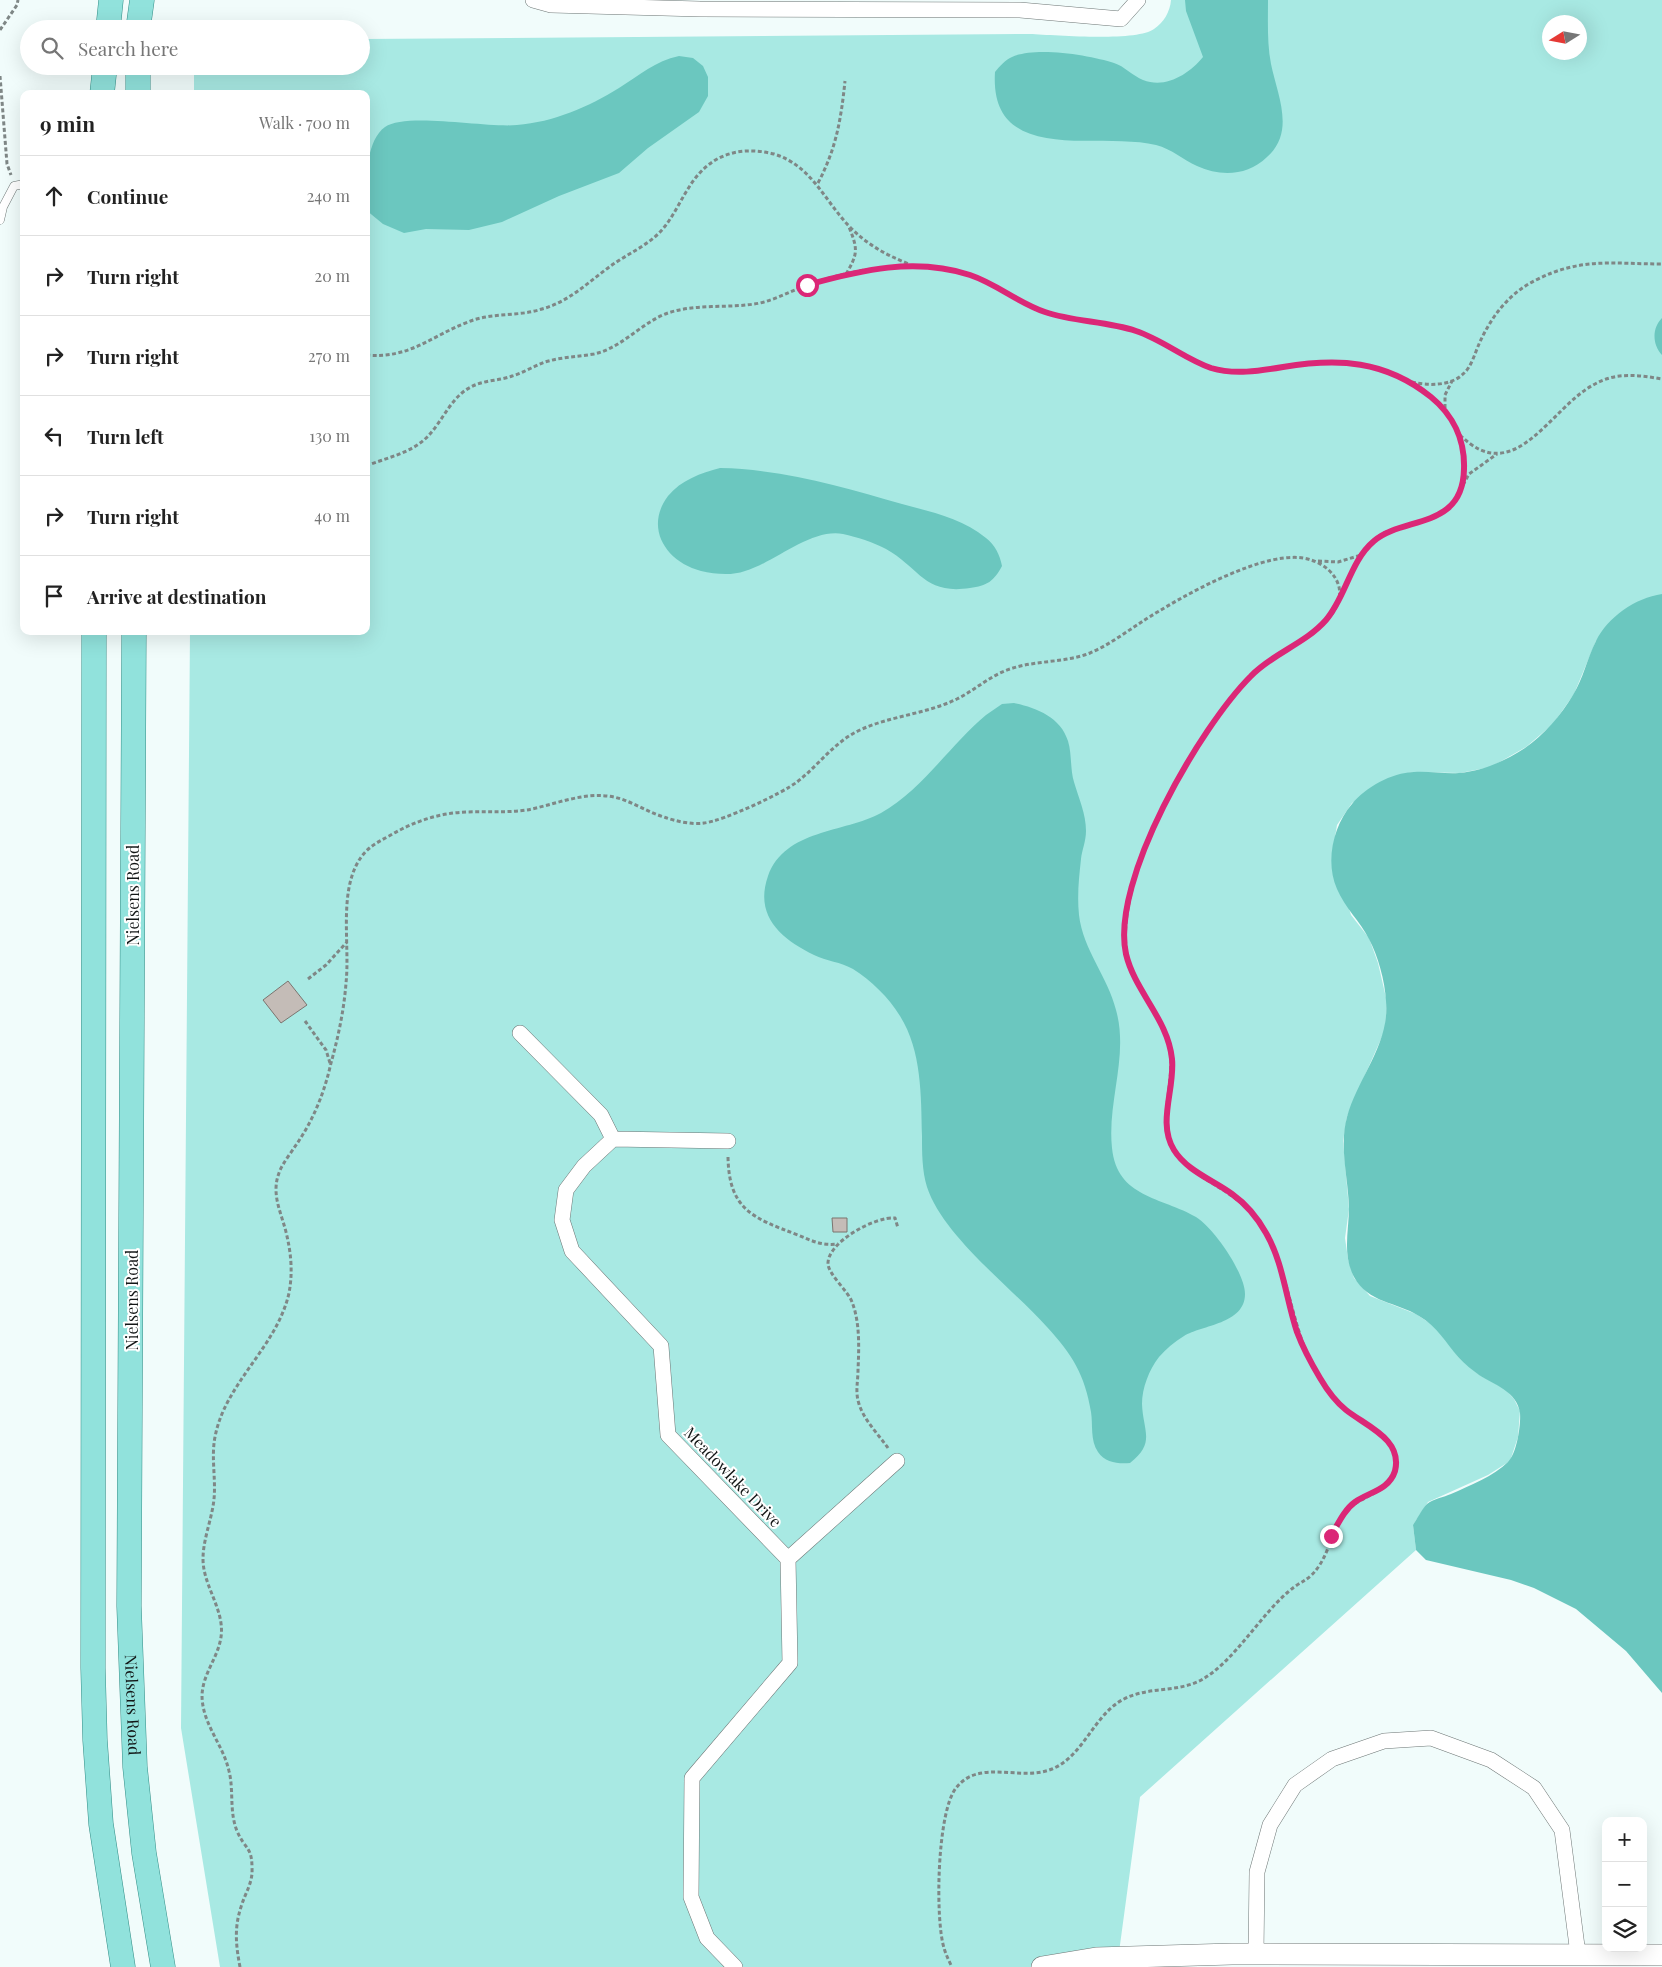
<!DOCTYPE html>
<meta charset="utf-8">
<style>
body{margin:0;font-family:"Playfair Display",serif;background:#f6f6f6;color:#222}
.controls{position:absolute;right:15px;bottom:15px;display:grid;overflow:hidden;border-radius:10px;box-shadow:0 5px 20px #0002}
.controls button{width:45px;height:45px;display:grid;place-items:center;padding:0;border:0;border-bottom:1px solid #e0e0e0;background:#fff;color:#222;font:25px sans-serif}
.compass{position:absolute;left:1542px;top:15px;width:45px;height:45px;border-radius:50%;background:#fff;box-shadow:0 5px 20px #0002;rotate:259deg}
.stop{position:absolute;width:15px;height:15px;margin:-11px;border:4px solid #db2777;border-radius:50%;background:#fff}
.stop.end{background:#db2777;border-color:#fff;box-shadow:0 1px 5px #0008}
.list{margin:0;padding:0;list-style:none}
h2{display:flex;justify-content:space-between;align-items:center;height:65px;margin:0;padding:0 20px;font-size:21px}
h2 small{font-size:16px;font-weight:400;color:#767676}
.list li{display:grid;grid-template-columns:32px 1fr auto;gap:15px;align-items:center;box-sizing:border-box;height:80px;padding:0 20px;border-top:1px solid #e0e0e0}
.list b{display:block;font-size:19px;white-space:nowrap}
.list em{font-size:16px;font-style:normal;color:#767676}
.icon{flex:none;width:28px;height:28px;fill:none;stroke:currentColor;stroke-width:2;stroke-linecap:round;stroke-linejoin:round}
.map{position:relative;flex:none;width:1662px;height:1967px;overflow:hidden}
.search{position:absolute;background:#fff;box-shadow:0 5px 20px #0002;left:20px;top:20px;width:350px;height:55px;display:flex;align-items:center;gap:12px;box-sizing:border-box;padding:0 18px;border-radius:28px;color:#767676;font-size:19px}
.panel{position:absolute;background:#fff;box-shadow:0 5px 20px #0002;left:20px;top:90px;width:350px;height:545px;border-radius:10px}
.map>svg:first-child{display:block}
.green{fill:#a8e9e3;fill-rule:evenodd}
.water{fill:#6bc7bf}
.building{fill:#c4bcb7;stroke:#7b746f}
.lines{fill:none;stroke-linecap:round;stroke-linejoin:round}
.lane-casing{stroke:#6d7675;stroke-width:9}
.street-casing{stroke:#6d7675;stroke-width:16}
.secondary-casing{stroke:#6d7675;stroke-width:22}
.primary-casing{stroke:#348e87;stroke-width:25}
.path{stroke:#7f8786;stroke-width:3;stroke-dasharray:4 2.5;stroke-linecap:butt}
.lane{stroke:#fff;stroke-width:8}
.street{stroke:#fff;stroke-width:15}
.secondary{stroke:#fff;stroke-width:21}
.primary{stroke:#91e2dc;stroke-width:24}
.route{stroke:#db2777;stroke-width:6}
.labels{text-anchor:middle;stroke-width:4;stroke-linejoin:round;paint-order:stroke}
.street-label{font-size:16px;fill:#121616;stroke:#fff}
</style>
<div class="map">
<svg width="1662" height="1967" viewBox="0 0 1662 1967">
<rect width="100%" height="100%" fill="#f1fcfb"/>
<path class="green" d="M1171,0H1662V596L1596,641L1574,694L1553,724L1526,747L1491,767L1460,773L1410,772L1352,803L1337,825L1332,855L1351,915L1369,938L1378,963L1387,1002L1385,1030L1353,1102L1347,1117L1343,1141L1349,1209L1345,1238L1348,1259L1354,1278L1370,1296L1416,1314L1437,1328L1459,1358L1478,1374L1505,1389L1514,1399L1520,1411L1518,1437L1510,1461L1488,1475L1428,1502L1413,1525L1416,1550L1140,1797L1117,1967H220L181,1728L190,631H366V94H194V66H361V39L1030,34C1054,35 1137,42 1154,29C1164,22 1170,12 1171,0ZM1550,22H1580V52H1550Z"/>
<path class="water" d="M1185,0H1268C1268,21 1267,44 1271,64C1277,94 1296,132 1267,157C1247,176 1221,177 1197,166C1183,160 1172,149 1156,145C1099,131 989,167 995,72C1000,66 1005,60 1012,57C1034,46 1091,55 1114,63C1124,66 1133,76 1143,80C1166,89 1189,74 1203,57L1186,11Z
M679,56L693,58L703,66L708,77V96L699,112L648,148L619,173L559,196L502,222L469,230L426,229L404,233L383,224L366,210C366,188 364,142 385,127C406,112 486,128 517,125C554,122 588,107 619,88C640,75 655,61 679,56Z
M1662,318V355C1652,344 1652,328 1662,318Z
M720,468C781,469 844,487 902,504C931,512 962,518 986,538C995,545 1000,555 1002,566C994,581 987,586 970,588C924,595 920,568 886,549C873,542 857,537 843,534C811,528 774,563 745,571C731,576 715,574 701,571C666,562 644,528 668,496C681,480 701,473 720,468Z
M1662,594V1693L1626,1651L1576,1609L1534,1588L1511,1580L1426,1560L1416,1550L1413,1525C1417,1519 1422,1509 1427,1504C1433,1499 1444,1497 1451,1494C1469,1486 1494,1476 1508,1462C1517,1453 1521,1425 1520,1413C1517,1391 1494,1385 1479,1375C1472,1370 1465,1364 1459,1358C1445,1342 1438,1327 1419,1316C1397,1302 1368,1303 1354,1277C1342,1254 1349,1231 1349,1207C1348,1176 1339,1147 1347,1117C1358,1077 1390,1044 1386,1001C1385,981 1378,956 1369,939C1360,921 1345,908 1337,889C1325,862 1333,826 1352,804C1366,787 1391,773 1414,772C1429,771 1444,774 1459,773C1483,771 1505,761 1525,748C1544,735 1561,715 1573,695C1583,679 1587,659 1596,641C1608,617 1635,598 1662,594Z
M1014,703C1035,707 1061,717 1068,741C1072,754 1070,769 1074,782C1079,799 1086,814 1086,831C1086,841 1082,850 1081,859C1079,877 1077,896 1079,915C1083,950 1108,977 1116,1010C1129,1056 1107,1101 1112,1148C1117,1198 1162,1197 1196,1217C1214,1228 1245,1273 1245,1294C1245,1324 1202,1325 1184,1336C1174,1342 1166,1349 1159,1357C1149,1370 1142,1388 1142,1404C1143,1431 1156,1443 1130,1463C1119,1464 1105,1463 1098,1452C1090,1441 1093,1424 1091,1412C1085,1375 1072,1354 1047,1327C1011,1287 943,1236 927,1187C922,1171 922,1152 922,1136C921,1096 922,1051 900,1016C889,998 871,980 853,969C841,962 826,961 814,955C781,939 754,916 768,876C785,829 844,833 881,813C922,790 950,745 986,715L1002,704Z"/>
<path class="building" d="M288,981L307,1005L281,1023L263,1000Z
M832,1218H847V1232H833Z"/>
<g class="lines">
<defs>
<path id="lane" d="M0,220L3,207L14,186L24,184"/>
<path id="street" d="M533,0L551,5L700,9L1020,10L1121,19L1138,0
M520,1033L601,1115L613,1139L728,1141
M613,1139L584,1166L566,1190L562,1220L572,1251L661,1346L668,1435L788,1559L790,1663L692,1778L691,1897L707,1938L735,1967
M788,1559L897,1461
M1256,1954L1257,1872L1270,1825L1295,1785L1332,1759L1384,1741L1431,1738L1491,1760L1534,1788L1562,1830L1578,1954"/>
<path id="secondary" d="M1042,1967L1096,1958L1232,1954L1662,1955"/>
<g id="primary">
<path d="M108,29L111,0"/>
<path d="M138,29L142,0"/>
<path d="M102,94L105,66"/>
<path d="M138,94V66"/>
<path d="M94,631L93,1668L95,1740L101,1824L123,1967"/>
<path id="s1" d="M134,631L129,1606L135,1767L144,1853L163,1967"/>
</g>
</defs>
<use href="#lane" class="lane-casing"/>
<use href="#street" class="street-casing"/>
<use href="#secondary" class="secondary-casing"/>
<use href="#primary" class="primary-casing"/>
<path class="path" d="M0,30L17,5L18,0
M0,76L7,164L11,175
M818,183C836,149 841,120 845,81
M846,274C858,254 858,249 849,227
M366,355C410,359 431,336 468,322C492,312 518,317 542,309C572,301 593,277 618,261C632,252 647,245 659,233C678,214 685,184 707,166C726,150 751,148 774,154C812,166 824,200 849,226C866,244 886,255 909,264
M1412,382C1428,386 1451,386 1463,374C1471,368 1475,353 1479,344C1491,317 1509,293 1536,280C1581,257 1614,264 1662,264
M1445,408V395L1452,381
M1460,435C1515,490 1551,406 1595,384C1616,372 1639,375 1662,379
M366,466C388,457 413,453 429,435C443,420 452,396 471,387C483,380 499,381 512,376C523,373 534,366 545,362C561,357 577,357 594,354C622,348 642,322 668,313C698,303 730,309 760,303C777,299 791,291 807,285C850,270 901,261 947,270C963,273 980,277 994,286C1011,295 1025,306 1044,312C1076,322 1110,321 1141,333C1173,345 1199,369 1233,372C1251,374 1271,369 1289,366C1333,359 1375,361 1413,384C1426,392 1442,403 1450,417C1459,435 1468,457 1464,478C1452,532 1404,516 1375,539C1358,553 1353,575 1342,593
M1463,485L1469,474L1497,454
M1318,561L1338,562L1361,555
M308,979L326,965L347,942
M305,1021L326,1050L330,1063
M728,1157C729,1210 753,1218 798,1235C812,1241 822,1246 838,1244
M888,1448C878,1434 864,1420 859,1404C855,1392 858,1382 858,1370C859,1348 860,1322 852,1302C848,1291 829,1275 828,1264C827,1242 876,1216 895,1218L898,1228
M240,1967C236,1946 234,1928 241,1907C245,1893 253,1883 252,1868C252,1846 245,1850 237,1831C229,1811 234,1791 229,1771C223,1744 202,1724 202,1695C203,1673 218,1658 221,1637C225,1610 203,1586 203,1559C203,1539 212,1519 214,1499C216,1479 211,1457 215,1437C225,1383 277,1347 289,1293C293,1272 291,1252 286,1232C281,1212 271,1194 279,1173C281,1165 296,1146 300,1139C315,1116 325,1090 331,1063C338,1038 344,1010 346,983C350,946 339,895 358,862C366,848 376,843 389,836C413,822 438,813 466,812C487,811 506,813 527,810C553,805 580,793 607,796C628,798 644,811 664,817C675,821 692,825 704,823C723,821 781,794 797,782C819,765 834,742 860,730C890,716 926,714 957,699C975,690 991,675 1010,669C1036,660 1065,663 1090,653C1109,645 1126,632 1143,621C1179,598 1270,545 1311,560C1324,564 1336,574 1339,587C1347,624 1281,649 1258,669C1201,720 1109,882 1128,959C1137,993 1165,1017 1170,1051C1175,1083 1156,1123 1175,1151C1197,1185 1241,1188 1265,1231C1292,1279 1291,1337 1323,1383C1332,1396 1339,1404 1351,1413C1370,1429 1406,1442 1393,1474C1385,1494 1360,1496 1347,1511C1332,1527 1331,1548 1319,1566C1308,1582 1303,1579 1288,1592C1260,1616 1234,1661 1203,1679C1179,1693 1149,1686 1124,1699C1094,1714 1084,1756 1052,1769C1021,1782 979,1758 956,1788C937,1812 935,1919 944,1948C946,1955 949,1961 952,1967"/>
<use href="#lane" class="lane"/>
<use href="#street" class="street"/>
<use href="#secondary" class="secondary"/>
<use href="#primary" class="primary"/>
</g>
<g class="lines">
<path class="route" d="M807,285C861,270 915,257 970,275C997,284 1018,303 1045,312C1074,322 1106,321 1136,331C1163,340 1185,359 1211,368C1234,375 1259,371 1283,367C1338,358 1385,360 1431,397C1453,415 1465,440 1464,469C1463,530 1403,516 1374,541C1350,561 1346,597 1326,620C1305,644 1273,653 1251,676C1200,727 1110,881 1126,954C1135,992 1168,1019 1172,1059C1175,1089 1157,1123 1174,1150C1187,1171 1213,1180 1232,1194C1246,1204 1257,1217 1266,1233C1283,1262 1286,1299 1297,1332C1303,1348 1311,1363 1320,1378C1327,1390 1336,1402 1346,1410C1366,1426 1403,1439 1395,1471C1389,1490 1369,1492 1355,1502C1344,1510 1338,1524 1331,1536"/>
</g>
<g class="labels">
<g class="street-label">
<text transform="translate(133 895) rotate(-90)" y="6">Nielsens Road</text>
<text transform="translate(132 1300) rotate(-90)" y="6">Nielsens Road</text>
<text transform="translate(733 1477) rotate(46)" y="6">Meadowlake Drive</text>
<text dy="6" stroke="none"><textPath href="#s1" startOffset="1074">Nielsens Road</textPath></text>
</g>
</g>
</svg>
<div class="controls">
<button>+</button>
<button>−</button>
<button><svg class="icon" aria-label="layers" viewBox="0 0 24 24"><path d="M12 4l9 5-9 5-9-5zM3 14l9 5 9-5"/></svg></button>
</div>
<svg class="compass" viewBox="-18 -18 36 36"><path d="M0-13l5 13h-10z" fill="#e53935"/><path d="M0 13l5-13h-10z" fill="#767676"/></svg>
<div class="stop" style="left:807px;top:285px"></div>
<div class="stop end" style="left:1331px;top:1536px"></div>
<div class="search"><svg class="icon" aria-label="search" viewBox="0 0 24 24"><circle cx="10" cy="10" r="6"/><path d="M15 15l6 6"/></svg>Search here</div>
<section class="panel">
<h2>9 min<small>Walk · 700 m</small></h2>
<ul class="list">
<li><svg class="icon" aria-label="ahead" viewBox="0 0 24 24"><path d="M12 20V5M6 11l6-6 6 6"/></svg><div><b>Continue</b></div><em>240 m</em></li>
<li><svg class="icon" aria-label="right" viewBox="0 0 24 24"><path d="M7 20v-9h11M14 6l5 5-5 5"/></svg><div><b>Turn right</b></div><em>20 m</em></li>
<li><svg class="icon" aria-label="right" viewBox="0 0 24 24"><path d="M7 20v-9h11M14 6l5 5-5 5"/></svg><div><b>Turn right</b></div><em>270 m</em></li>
<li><svg class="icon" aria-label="left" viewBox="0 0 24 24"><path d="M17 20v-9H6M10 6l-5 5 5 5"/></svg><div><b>Turn left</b></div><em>130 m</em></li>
<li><svg class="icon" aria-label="right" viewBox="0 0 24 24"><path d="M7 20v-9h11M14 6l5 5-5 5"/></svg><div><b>Turn right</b></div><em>40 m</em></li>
<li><svg class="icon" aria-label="arrive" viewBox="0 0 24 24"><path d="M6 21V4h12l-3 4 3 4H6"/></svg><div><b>Arrive at destination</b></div></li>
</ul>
</section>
</div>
